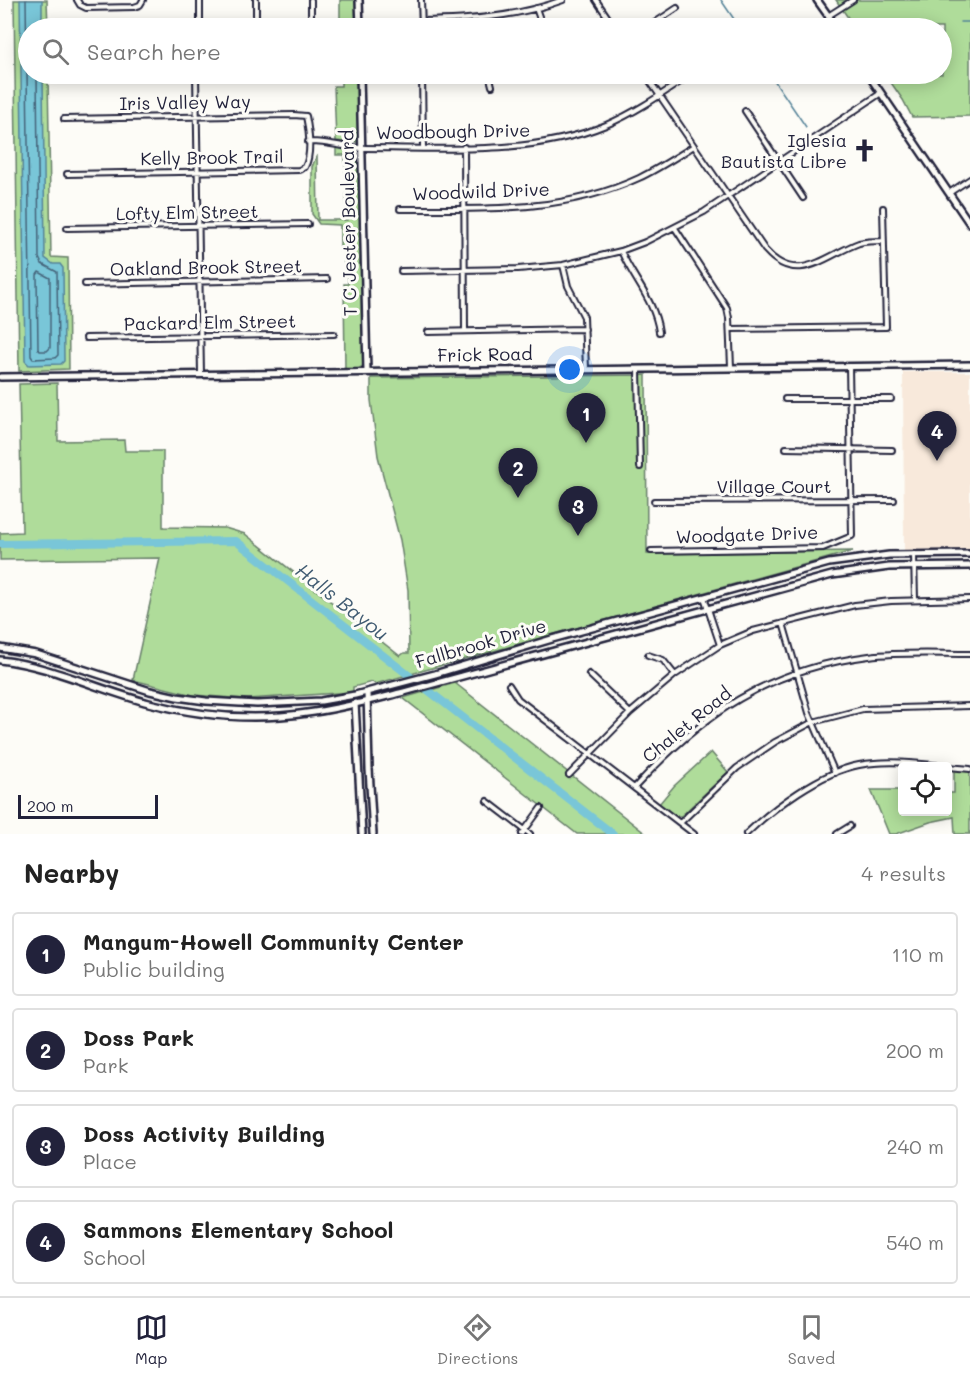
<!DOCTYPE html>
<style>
body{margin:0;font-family:Mali,sans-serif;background:#f6f6f6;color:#222}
.controls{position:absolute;right:18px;bottom:18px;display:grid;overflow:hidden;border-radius:6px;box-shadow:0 3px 15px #0003}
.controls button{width:54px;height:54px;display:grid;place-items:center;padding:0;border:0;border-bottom:2px solid #e0e0e0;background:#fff;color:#222;font:30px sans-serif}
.scale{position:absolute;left:18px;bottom:15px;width:140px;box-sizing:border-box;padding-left:6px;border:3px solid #22223b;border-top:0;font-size:16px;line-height:21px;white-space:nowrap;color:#22223b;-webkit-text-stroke:4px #fdfcf7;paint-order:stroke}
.you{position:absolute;left:570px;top:370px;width:21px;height:21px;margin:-15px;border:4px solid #fff;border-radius:50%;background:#1a73e8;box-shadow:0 0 0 9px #1a73e833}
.badge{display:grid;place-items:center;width:39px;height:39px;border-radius:50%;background:#22223b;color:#fff;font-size:20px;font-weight:700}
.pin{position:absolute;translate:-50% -50px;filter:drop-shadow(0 2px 3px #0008)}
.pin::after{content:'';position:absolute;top:32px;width:21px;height:18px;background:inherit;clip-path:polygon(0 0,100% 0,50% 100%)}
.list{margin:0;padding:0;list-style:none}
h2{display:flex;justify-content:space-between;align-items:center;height:78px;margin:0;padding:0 24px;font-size:26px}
h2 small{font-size:20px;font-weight:400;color:#767676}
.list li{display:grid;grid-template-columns:39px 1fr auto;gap:18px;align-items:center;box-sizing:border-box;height:84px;margin:0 12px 12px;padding:0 12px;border:2px solid #e0e0e0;border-radius:6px}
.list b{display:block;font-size:22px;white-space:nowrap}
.list p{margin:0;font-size:20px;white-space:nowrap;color:#767676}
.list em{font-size:20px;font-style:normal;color:#767676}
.icon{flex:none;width:33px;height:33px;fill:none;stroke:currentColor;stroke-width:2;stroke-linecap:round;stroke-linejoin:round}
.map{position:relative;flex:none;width:970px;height:834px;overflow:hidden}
.search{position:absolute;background:#fff;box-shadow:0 3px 15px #0003;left:18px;right:18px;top:18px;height:66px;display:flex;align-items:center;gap:15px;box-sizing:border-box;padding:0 21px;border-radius:33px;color:#767676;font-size:22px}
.sheet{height:462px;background:#fff}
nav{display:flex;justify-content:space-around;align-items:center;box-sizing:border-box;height:84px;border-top:2px solid #e0e0e0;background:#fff;font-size:16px;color:#767676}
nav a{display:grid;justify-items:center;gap:3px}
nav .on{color:#22223b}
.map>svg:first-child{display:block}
.built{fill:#f8e9db}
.green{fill:#afdc9a;stroke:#687f6a;stroke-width:1.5}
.water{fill:#79c6d8;stroke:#568499;stroke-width:1.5}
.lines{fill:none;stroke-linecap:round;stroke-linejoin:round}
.shore{stroke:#45647a;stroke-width:1.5}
.stream{stroke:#568499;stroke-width:1.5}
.river{stroke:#79c6d8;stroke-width:8}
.street-casing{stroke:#22223b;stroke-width:8}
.secondary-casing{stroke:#22223b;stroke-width:10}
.street{stroke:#fdfcf7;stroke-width:4}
.secondary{stroke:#fdfcf7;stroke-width:5}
.labels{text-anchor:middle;stroke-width:6;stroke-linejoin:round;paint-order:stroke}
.street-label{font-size:18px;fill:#22223b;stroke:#fdfcf7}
.poi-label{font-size:18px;fill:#22223b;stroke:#fdfcf7;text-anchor:end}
.water-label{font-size:20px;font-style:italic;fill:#405b72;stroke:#fdfcf7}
</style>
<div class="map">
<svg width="970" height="834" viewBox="0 0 970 834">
<rect width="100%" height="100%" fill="#fdfcf7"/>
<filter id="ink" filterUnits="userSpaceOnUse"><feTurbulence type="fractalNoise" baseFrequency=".0167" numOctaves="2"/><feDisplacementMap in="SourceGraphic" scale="12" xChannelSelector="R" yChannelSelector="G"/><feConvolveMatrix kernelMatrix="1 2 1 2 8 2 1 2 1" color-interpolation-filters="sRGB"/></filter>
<g filter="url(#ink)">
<path class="built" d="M903,372H970V550H904Z"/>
<path class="green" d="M14,0H47L48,28H28V74H48L51,257L68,258L69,369L19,371Z
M340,0H357V28H340Z
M836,0H970V116L912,117L903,100L885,74H942V28H855Z
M341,74H358V142H355L353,133H348L345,142L336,141L334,86H341Z
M336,147L345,150L349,154H358L360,160L362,250C360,261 359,265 362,276L364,365L358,369L345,370L344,284H348V274L344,273V252L340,251V225L319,224L312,214V167L317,155L318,220H347L345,155H336Z
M646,375L647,554L853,551L375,684L372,682L353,687V692L247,699L193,695L133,680L160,558L0,560V533L22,532L19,384L57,383L58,441L124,440L125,451H163V527L225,528L245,534L400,656L404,653H409L408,590L400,540L378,456L371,400V378Z
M455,683L646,834H577L403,698Z
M711,752L728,772L681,816H675L659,804L674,786Z
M954,769L970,771V834H955L954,817L930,822L896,834H889L871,790H902V812H948V793H954Z"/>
<path class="water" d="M20,0H42V28H28V74H43L45,258L53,264H60L63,268L64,361L61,364L29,365L25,361Z"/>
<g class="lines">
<path class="shore" d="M26,0L31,356L33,359L55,358L58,355L57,272L42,264L39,258L37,74
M39,272L50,278V348L47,351H40L38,349L37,275Z"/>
<path class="stream" d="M721,0L740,28
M960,22H970
M770,74L806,127"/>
<path class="river" d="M0,544L236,541L613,834"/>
<defs>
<path id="street" d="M77,0L80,5L86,8L134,7L140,5L143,0
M200,0V28
M256,0V18
M311,0V17
M421,0L422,28
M596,0L615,28
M536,8L543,28
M828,16L853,0
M481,19L482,28
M422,21C470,20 517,17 563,0
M647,28L677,8
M196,74L201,374
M422,74L423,148
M489,74L492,86
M645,74L765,250C797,287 826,255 859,243C867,241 875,241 883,241
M745,111L803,198
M64,119L294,115L306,116C309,131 312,154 305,167L299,170L67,174
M308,142C327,141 344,148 362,148C443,148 530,156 606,125C637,112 665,92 692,74
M464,147L465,331
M949,193L970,179
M400,209C481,209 564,213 639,178C658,169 676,157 694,146
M67,228L308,224
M675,228L727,308L729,318L731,367
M621,251C633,279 655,301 659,332
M563,265L568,286L584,317L586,369
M401,271L518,269L563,265L621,251L645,242L704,212L881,93
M85,284L327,279
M730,329L886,327L883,208
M428,332L585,329
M86,338L334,334
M638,369L640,467
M785,399H891
M786,448L892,450
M654,501L894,500
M651,551L823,548L852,536L849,366
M914,554L915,600
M704,597L720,645
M783,623L809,713L835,773
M648,655L663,660L675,675
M589,674L630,713
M509,685L518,699L694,834
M569,775L630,713L675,675L720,645L753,631L855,605L891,601L970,599
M635,787C702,714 768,669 869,656C902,652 937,654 970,654
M487,801L530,834
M680,823L737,768L775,742L813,722L863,709L970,706
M522,834L541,808
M746,834C773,808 821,772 859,765C896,758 934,766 970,769
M837,834L850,826"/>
<path id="secondary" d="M359,0L360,28
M817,0L837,28
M360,74L367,372
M868,74L970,224
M0,377L970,365
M0,648L36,654L150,691L177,697L206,701L257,704L321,701L355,695L435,674L552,639L829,563L889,555L970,554
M0,660C52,666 99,690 149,703C199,716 255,721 307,713C340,709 372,700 404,692L832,575L889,567L970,566
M367,692L369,769L373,834
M355,703L362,834"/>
</defs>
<use href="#street" class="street-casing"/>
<use href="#secondary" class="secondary-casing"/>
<use href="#street" class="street"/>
<use href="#secondary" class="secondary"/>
</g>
</g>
<defs>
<symbol id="church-bare" viewBox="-9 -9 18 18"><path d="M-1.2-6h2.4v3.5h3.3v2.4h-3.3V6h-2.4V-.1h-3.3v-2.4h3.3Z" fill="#22223b" stroke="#fdfcf7" stroke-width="2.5" paint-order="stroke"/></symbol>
</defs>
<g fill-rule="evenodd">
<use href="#church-bare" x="848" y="134" width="33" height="33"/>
</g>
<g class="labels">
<g class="street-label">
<text transform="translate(185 103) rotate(-1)" y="6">Iris Valley Way</text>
<text transform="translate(453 132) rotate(-1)" y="6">Woodbough Drive</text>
<text transform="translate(212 158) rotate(-1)" y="6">Kelly Brook Trail</text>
<text transform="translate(481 192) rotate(-2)" y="6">Woodwild Drive</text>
<text transform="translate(187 213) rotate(-1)" y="6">Lofty Elm Street</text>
<text transform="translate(349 223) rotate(-91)" y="6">T C Jester Boulevard</text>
<text transform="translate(206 268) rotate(-1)" y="6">Oakland Brook Street</text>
<text transform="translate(210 323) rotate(-1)" y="6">Packard Elm Street</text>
<text transform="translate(485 355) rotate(-1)" y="6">Frick Road</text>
<text x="774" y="493">Village Court</text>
<text transform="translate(747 535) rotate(-2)" y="6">Woodgate Drive</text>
<text transform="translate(481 644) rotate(-16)" y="6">Fallbrook Drive</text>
<text transform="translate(687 725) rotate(-39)" y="6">Chalet Road</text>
</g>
<g class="poi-label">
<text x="847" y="147">Iglesia<tspan x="847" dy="21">Bautista Libre</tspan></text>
</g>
<g class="water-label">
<text transform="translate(342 602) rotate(38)" y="7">Halls Bayou</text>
</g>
</g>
</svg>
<div class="controls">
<button><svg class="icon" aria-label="locate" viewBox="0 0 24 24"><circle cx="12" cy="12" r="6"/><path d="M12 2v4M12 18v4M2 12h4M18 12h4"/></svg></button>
</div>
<div class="scale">200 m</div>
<div class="you"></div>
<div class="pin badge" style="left:586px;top:443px">1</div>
<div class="pin badge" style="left:518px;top:498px">2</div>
<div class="pin badge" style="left:578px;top:536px">3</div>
<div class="pin badge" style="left:937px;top:461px">4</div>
<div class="search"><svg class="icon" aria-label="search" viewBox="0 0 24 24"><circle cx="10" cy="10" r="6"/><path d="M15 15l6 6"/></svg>Search here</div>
</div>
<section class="sheet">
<h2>Nearby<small>4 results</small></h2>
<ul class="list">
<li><span class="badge">1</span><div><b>Mangum-Howell Community Center</b><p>Public building</p></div><em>110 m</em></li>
<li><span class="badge">2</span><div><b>Doss Park</b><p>Park</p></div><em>200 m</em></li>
<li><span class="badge">3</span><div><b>Doss Activity Building</b><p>Place</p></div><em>240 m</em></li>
<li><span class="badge">4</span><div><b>Sammons Elementary School</b><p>School</p></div><em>540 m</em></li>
</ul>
</section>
<nav>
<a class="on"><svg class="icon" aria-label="map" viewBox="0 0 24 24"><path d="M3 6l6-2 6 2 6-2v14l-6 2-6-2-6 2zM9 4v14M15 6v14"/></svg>Map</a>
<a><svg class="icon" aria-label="directions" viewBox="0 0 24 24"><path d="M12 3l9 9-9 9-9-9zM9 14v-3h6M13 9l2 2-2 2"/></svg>Directions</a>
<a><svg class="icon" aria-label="saved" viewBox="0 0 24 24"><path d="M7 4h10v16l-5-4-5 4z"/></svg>Saved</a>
</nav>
